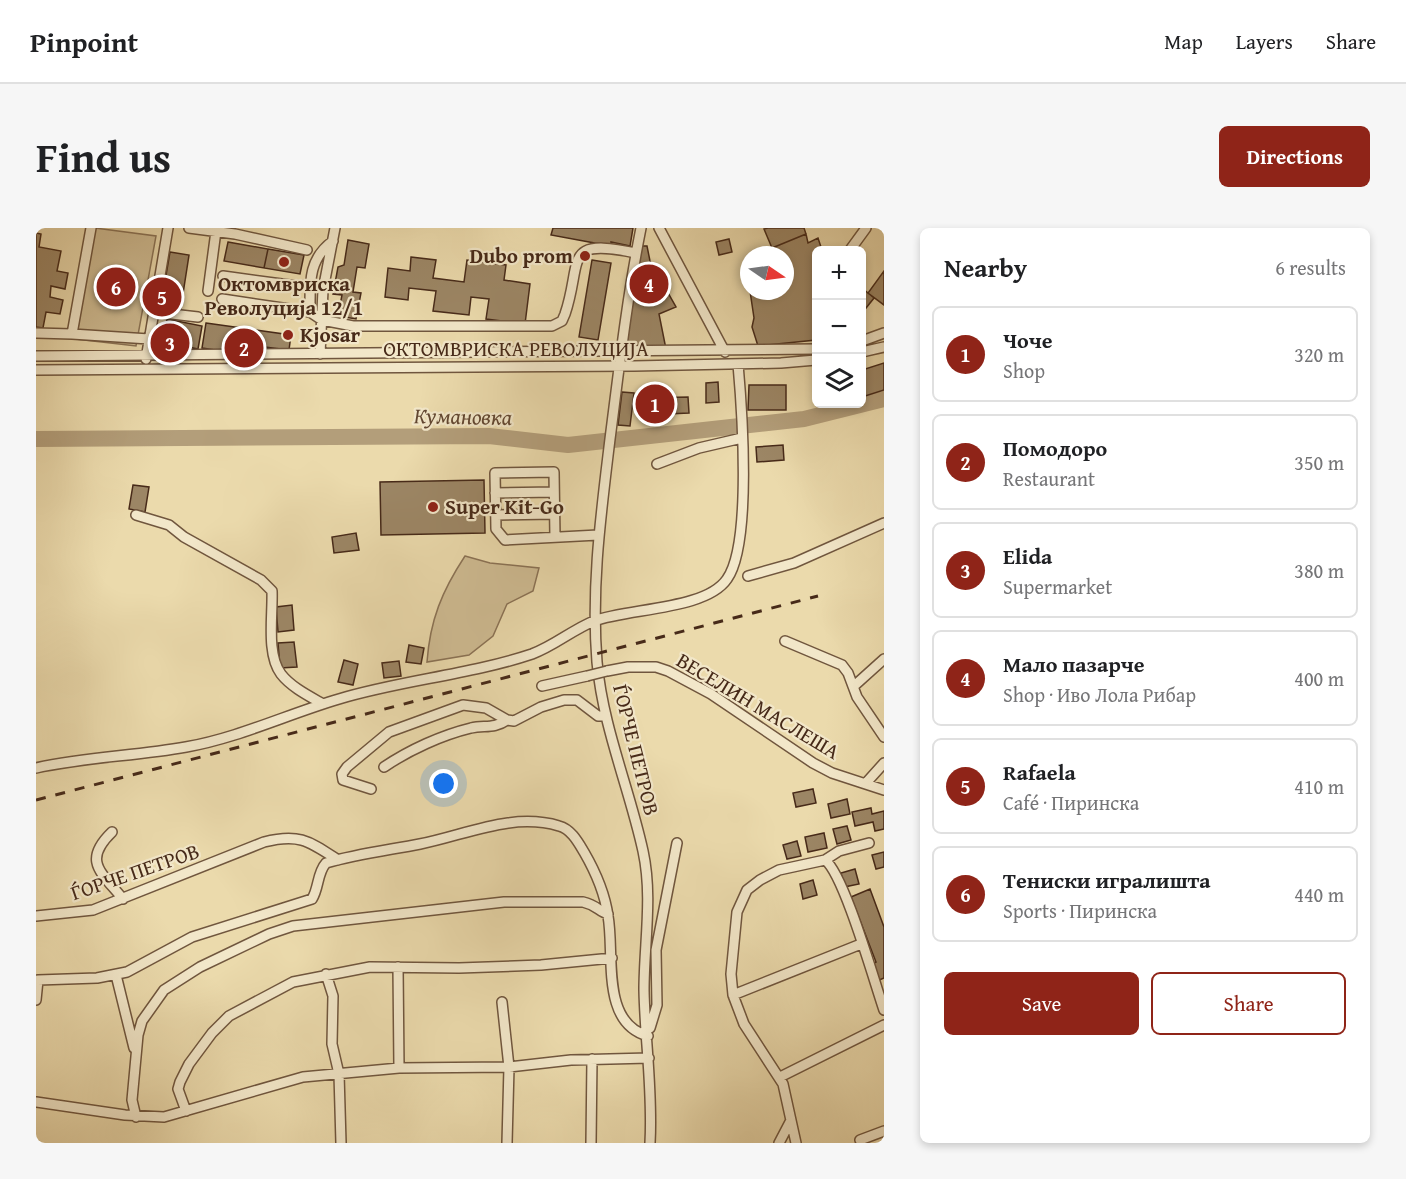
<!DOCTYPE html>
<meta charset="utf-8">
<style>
body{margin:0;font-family:"Gentium Book Plus",serif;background:#f6f6f6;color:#202124}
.controls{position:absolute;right:18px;top:18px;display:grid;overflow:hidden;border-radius:9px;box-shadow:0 3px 9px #0003}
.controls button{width:54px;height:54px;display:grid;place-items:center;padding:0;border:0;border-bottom:2px solid #e0e0e0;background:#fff;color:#202124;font:30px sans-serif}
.compass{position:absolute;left:704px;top:18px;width:54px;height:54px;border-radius:50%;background:#fff;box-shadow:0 3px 9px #0003;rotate:103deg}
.you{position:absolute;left:408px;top:556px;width:21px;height:21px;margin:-15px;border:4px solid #fff;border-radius:50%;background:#1a73e8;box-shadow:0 0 0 9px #1a73e833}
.badge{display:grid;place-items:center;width:39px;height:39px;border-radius:50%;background:#8f2418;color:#fff;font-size:20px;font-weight:700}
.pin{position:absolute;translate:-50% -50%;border:3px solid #fff;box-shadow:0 2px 6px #0006}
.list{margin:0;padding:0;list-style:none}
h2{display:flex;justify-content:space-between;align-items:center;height:78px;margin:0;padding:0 24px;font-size:26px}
h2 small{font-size:20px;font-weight:400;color:#757577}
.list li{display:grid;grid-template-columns:39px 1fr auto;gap:18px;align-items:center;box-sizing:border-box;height:96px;margin:0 12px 12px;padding:0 12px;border:2px solid #e0e0e0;border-radius:9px}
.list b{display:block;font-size:22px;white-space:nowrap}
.list p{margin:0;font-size:20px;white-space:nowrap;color:#757577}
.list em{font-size:20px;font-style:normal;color:#757577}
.actions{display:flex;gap:12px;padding:18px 24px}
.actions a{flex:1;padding:14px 0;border:2px solid #8f2418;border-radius:9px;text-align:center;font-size:21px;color:#8f2418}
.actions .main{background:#8f2418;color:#fff}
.icon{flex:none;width:33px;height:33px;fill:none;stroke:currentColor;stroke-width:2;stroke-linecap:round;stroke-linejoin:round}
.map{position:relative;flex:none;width:848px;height:915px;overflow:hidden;border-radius:9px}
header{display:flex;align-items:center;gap:36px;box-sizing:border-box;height:84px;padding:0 30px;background:#fff;border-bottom:2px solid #e0e0e0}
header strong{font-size:28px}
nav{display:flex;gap:33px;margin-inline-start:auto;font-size:21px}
.intro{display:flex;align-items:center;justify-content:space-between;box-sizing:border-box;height:144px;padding:0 36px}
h1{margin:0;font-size:42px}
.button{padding:15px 27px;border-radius:9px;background:#8f2418;color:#fff;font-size:21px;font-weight:700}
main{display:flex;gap:36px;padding:0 36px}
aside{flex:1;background:#fff;border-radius:9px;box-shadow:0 3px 9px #0003}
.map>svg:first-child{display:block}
.green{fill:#cfbc93;stroke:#8b7356;stroke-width:1.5}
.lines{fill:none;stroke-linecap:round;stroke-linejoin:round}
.river{stroke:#b39e7a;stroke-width:16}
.building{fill:#9c8665;stroke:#472a19;stroke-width:1.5}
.minor-casing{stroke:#70563e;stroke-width:12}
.minor{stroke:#f2e7c9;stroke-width:9}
.rail{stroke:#472a19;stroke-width:3;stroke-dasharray:10 10;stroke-linecap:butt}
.minor-bridge-casing{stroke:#70563e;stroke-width:12;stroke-linecap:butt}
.minor-bridge{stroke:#f2e7c9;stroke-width:9}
.poi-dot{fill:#8f2418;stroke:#f2e7c9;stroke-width:2}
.labels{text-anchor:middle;stroke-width:4.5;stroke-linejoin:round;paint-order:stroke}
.poi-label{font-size:21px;font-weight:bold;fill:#472a19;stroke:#f2e7c9;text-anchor:start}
.street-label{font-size:21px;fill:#472a19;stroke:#f2e7c9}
.water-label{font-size:22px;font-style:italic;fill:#624731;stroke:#f2e7c9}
</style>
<header>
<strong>Pinpoint</strong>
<nav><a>Map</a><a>Layers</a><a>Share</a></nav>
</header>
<div class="intro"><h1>Find us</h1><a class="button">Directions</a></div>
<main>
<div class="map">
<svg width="848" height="915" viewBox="0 0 848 915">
<rect width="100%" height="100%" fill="#ebdaac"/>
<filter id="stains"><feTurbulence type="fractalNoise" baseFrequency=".00333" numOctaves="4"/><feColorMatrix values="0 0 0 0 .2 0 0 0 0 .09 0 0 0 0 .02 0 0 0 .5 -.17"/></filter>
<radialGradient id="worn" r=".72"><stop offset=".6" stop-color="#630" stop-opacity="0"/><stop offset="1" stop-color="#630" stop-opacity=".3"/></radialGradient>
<path class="green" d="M59,0L120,8L100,118L40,111Z
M429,328L454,335L503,340L497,363L471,376L457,408L433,427L391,434C394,392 406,363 429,328Z"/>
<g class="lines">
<path class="river" d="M0,211L453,208L532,217L768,191L848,171"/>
</g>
<path class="building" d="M517,0H597L594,18L575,14V18L515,7Z
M732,0H768L770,6L736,20L728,1Z
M0,5L5,6L3,19L25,23L21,43L32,45L29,61L15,58L14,69L27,72L24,86L10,84L7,100L0,99Z
M770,6L772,15L782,10L786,22H780V112L722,118L716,99L718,90L714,63H749V27H737L736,20Z
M693,11L696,24L683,27L680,14Z
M312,12L333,16L329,40L321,39L317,64L325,65L320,91L302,88L306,67L297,66L302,39L308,37Z
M192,14L232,21L228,40L188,33Z
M606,18H611L614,33L640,79L623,86L630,121H588Z
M232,21L268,27L264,46L228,40Z
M134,24L153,27L144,85L124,82Z
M375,29L400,32L397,50L428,54L431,32L470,37L468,52L494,56L489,96L450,91L453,71L435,69L433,87L397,83L400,63L373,60L372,72L349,69L352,40L374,43Z
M556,32L575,35L562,112L543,109Z
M848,43V77L832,65Z
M826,60L838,70L826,85Z
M131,91L166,98L162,121L126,114Z
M170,95L255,107L253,122L229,119L225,123L199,119V125L166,120Z
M848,135V162L826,169V142Z
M682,154L683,174L670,175V155Z
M713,157H750V182H712Z
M586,164L598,165L594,198L582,197Z
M652,169L653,185L608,187V170Z
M747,217L748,232L721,234L720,219Z
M448,252L449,305L345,307L344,254Z
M97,257L113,259L109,284L93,281Z
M320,305L323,322L298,325L296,309Z
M256,377L258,402L242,404L240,379Z
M258,414L261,439L244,440L242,415Z
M373,417L388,420L385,436L370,434Z
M308,432L322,436L317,457L302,454Z
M363,433L365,448L348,450L346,435Z
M777,561L780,575L760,579L757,565Z
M811,571L814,586L795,590L792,576Z
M835,580L836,586L848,583V601L839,603L837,594L819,598L816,584Z
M811,598L815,612L801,616L797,601Z
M788,605L791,620L772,624L769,609Z
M761,613L765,628L751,631L747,617Z
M848,624V639L840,641L836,627Z
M819,641L823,656L808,659L805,645Z
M777,652L781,667L767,671L764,656Z
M834,661L848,699V750L839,754L833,737L840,734L815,669Z"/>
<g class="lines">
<defs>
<path id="minor" d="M153,0L199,6L271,22
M605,0C591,70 583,141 574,211C565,286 555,358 561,434C567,500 593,559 607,623C617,669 608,716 608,762C609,813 617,864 614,915
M623,0L689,124
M814,22L830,0
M187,48L261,58L274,57
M172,63L180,3
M186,71L274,84L286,92L317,98H516L526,93L529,86C547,33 525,9 600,25
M118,84L162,89
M274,84C274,55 272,31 297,13
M0,105L36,106L55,0
M36,106L113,111
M826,113L848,105
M826,124L848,119
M284,126L287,62L299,0
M0,128L780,121
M110,131L132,0
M0,142L598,138L745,135L780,132
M621,236L663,220L706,210
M459,265L518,264
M100,287L133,297L148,309L225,352L236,363C237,387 230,426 245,446C255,459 273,468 287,476
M460,287L519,286
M519,309L518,244L459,245L460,301L469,312L562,307
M712,348L758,335L848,295
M749,413L806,437L812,445L821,469L848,509
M571,443L592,439H620L632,443L675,466L777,535L796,545L848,562
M506,458L551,448
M818,458L848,431
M348,539C373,522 406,507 435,500C449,497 458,501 471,492
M0,540C49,529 100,528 150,519C202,510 252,486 303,471C366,452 433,447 496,426C518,418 536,402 558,393C593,380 670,382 691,351C716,316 706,181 702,136
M830,555L848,535
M335,561L307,552L306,546L311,539L353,504L427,477L450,480L471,492L478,493L505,479L528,472H541L562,488H569
M76,604C46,633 65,644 87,671
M789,632C808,646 838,753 848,782
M0,688L57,682L228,614C263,605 273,613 302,632
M362,739L363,840
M290,746L297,768L296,816L303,846L305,915
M80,747L98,820
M697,767L825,716
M0,772L2,752L61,750L91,744L156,709L276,671C283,660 281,645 290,635C320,626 353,622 384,616C430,607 476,584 523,598C535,601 542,614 548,624C559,643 569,666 572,688C579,726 564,795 612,808
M466,774L473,839L471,915
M614,800L621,777L620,722L641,615
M744,849L848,797
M0,874L89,887L128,889L267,849L363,840L473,839L535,832L613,830
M150,883L142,861L144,854L153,836L176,805L193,788L257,754L334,739L423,740L505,737L576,730
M100,889L96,872L102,807L106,793L128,762L164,739L233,706L257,698L468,674H547C561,677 563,684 572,686
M824,912L848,903
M555,915L556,831
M743,915L754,894
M760,915L747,856L708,796L697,767L695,746L701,684L711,662L724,652L743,642L789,632L803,623L833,615"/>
</defs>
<use href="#minor" class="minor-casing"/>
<use href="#minor" class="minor"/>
<path class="rail" d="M0,572L782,368"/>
<defs>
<path id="minor-bridge" d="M551,448L571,443"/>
</defs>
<use href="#minor-bridge" class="minor-bridge-casing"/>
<use href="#minor-bridge" class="minor-bridge"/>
</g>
<g class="poi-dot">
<circle cx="549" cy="28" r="6"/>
<circle cx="248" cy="34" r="6"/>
<circle cx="252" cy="107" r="6"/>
<circle cx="397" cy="279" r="6"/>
</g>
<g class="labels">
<g class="poi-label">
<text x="537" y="35" text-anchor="end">Dubo prom</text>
<text x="248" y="63" text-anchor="middle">Октомвриска<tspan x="248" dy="24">Револуција 12/1</tspan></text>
<text x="264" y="114">Kjosar</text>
<text x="409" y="286">Super Kit-Go</text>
</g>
<g class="street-label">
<text x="480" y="128">ОКТОМВРИСКА РЕВОЛУЦИЈА</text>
<text transform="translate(722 478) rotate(31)" y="7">ВЕСЕЛИН МАСЛЕША</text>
<text transform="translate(600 522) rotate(76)" y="7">ЃОРЧЕ ПЕТРОВ</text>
<text transform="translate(99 644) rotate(-19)" y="7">ЃОРЧЕ ПЕТРОВ</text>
</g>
<g class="water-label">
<text transform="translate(427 188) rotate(1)" y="8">Кумановка</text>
</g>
</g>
<rect width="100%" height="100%" filter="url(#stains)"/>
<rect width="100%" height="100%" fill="url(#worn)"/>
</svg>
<div class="controls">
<button>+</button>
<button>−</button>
<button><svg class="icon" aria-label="layers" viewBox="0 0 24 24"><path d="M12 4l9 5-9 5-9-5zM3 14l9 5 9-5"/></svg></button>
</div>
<svg class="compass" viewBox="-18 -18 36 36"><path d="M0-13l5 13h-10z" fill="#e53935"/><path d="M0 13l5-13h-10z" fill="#757577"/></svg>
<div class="you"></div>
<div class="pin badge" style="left:619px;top:176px">1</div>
<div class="pin badge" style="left:208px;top:120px">2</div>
<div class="pin badge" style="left:134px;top:115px">3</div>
<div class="pin badge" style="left:613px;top:56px">4</div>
<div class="pin badge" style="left:126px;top:69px">5</div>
<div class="pin badge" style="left:80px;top:59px">6</div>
</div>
<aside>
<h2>Nearby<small>6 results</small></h2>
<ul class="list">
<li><span class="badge">1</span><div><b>Чоче</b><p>Shop</p></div><em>320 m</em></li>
<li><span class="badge">2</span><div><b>Помодоро</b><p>Restaurant</p></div><em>350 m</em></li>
<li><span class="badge">3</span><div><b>Elida</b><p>Supermarket</p></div><em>380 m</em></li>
<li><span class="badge">4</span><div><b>Мало пазарче</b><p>Shop · Иво Лола Рибар</p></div><em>400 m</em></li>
<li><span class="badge">5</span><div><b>Rafaela</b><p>Café · Пиринска</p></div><em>410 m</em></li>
<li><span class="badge">6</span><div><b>Тениски игралишта</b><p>Sports · Пиринска</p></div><em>440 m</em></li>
</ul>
<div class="actions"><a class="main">Save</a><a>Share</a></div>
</aside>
</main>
